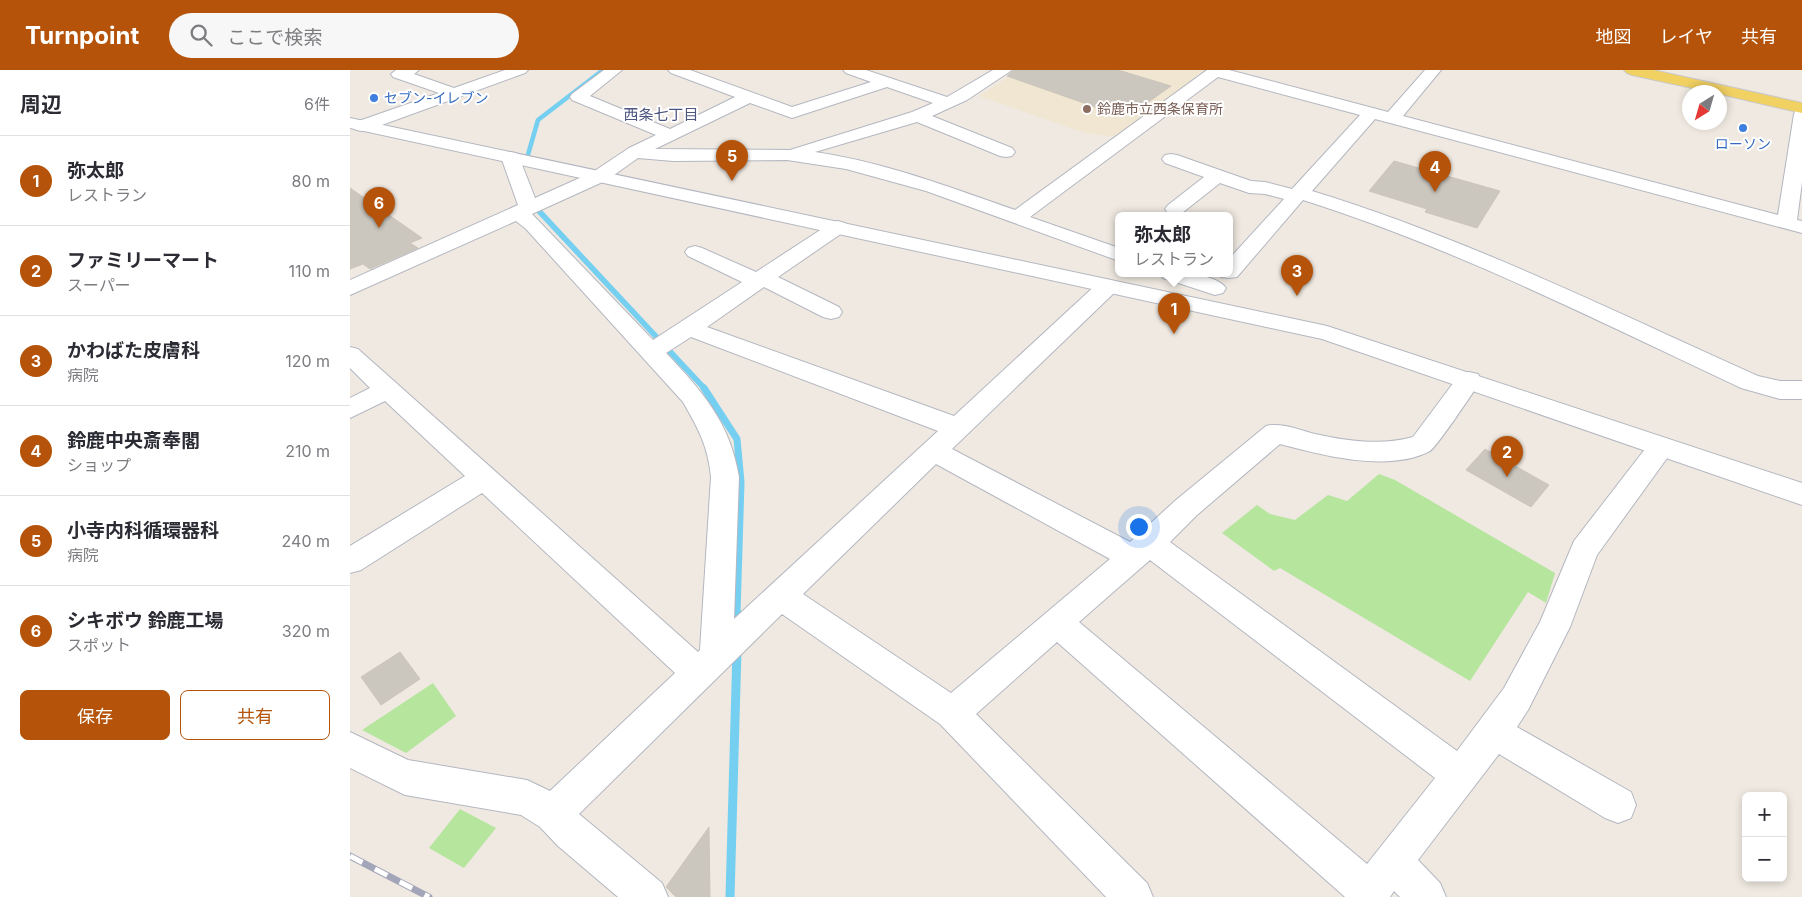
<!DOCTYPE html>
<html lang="ja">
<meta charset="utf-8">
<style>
body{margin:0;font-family:Inter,"Noto Sans JP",sans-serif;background:#f7f7f7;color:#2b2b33}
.controls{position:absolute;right:15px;bottom:15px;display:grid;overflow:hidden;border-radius:8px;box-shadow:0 2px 8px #0003}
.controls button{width:45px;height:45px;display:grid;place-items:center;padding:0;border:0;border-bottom:1px solid #e1e1e2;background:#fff;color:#2b2b33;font:25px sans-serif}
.compass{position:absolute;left:1332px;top:15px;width:45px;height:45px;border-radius:50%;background:#fff;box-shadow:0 2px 8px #0003;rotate:217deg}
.you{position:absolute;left:788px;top:456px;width:18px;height:18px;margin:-12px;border:4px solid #fff;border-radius:50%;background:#1a73e8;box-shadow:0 0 0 8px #1a73e833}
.badge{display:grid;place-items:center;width:32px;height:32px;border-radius:50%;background:#b45309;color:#fff;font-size:16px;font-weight:700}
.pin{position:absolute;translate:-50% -41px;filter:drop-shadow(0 1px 2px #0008)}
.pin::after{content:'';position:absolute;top:26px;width:18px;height:15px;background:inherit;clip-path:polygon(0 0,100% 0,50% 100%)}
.popup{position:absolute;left:765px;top:142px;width:118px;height:65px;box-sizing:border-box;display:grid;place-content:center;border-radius:8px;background:#fff;filter:drop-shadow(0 1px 4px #0005);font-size:16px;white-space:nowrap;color:#7c7c81}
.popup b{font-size:19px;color:#2b2b33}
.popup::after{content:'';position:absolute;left:50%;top:100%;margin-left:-10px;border:10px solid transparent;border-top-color:#fff}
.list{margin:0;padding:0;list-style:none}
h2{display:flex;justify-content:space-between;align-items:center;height:65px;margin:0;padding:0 20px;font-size:21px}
h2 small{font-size:16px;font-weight:400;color:#7c7c81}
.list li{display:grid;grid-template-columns:32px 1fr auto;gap:15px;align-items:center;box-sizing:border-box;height:90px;padding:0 20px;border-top:1px solid #e1e1e2}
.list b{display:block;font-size:19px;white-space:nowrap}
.list p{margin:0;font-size:16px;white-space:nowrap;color:#7c7c81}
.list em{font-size:16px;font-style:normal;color:#7c7c81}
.actions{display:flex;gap:10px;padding:15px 20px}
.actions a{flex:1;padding:11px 0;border:1px solid #b45309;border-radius:8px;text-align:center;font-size:18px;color:#b45309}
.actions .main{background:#b45309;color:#fff}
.icon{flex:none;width:28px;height:28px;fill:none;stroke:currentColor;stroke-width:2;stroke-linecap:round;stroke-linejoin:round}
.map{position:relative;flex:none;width:1452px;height:827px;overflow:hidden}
header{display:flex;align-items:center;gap:30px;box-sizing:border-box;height:70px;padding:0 25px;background:#b45309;color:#fff}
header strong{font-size:24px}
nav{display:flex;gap:28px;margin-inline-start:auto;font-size:18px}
.search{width:350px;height:45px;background:#f7f7f7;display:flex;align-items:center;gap:12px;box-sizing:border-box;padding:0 18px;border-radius:28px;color:#7c7c81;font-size:19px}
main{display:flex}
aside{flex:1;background:#fff}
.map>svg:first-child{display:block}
.education{fill:#f0e6d1}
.green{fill:#b6e59e}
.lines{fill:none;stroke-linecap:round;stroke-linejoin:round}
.stream-far3{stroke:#75cff0;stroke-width:4.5}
.stream-far2{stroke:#75cff0;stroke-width:5.5}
.stream-far1{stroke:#75cff0;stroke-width:7}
.stream{stroke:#75cff0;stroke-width:9}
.building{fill:#cbc7bf;stroke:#cbc5ba}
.minor-casing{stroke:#b4b7c1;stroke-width:2}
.tertiary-casing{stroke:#b4b7c1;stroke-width:2}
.primary-casing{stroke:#c9c9c9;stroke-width:2}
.minor{fill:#fff;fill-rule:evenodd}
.tertiary{fill:#fff;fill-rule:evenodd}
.primary{fill:#f2d163;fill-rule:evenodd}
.rail-casing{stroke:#a3a6b8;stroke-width:7}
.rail{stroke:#fff;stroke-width:5;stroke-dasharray:14;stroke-linecap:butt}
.shop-dot{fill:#3f7fe0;stroke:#fff;stroke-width:2}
.education-dot{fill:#8d6e63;stroke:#fff;stroke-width:2}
.labels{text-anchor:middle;stroke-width:4;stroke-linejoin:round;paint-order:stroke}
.far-shop-label{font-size:14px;fill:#366cbe;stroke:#fff;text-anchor:start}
.far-education-label{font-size:14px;fill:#785e54;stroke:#fff;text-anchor:start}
.far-neighbourhood-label{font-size:15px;fill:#4d5680;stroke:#fff}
</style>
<header>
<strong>Turnpoint</strong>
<div class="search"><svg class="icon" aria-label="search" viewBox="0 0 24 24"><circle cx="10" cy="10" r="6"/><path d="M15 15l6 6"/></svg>ここで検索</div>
<nav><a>地図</a><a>レイヤ</a><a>共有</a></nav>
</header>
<main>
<aside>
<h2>周辺<small>6件</small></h2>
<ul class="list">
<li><span class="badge">1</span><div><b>弥太郎</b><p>レストラン</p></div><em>80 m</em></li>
<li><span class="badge">2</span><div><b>ファミリーマート</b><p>スーパー</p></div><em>110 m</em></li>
<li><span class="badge">3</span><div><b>かわばた皮膚科</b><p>病院</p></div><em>120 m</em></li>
<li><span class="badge">4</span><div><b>鈴鹿中央斎奉閣</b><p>ショップ</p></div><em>210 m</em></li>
<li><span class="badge">5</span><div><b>小寺内科循環器科</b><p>病院</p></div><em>240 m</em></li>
<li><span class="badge">6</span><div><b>シキボウ 鈴鹿工場</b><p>スポット</p></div><em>320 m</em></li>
</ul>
<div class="actions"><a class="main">保存</a><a>共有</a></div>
</aside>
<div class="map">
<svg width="1452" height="827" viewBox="0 0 1452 827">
<rect width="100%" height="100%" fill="#efe9e1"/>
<path class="education" d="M670,0H861L767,67L735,63L629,26Z"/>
<path class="green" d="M1029,404L1045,410L1205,503L1196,533L1178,522L1120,611L930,498L924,501L872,463L907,435L920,444L945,450L978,425L997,431Z
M83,613L106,646L56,683L12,660Z
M110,739L146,758L114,798L79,778Z"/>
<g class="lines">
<path class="stream-far3" d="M177,88L188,50L253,0
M186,134L189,141"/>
<path class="stream-far2" d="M188,140L355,319"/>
<path class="stream-far1" d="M354,318L387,369L391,412L387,544"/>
<path class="stream" d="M387,554V543
M380,827L387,580"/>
</g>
<path class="building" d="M664,0H768L821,16L780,45L768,41L765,44L657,6Z
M1044,91L1150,121L1127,158L1075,142L1077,139L1019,121Z
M0,118L72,168L60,173L68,178L20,199L13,194L0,199Z
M1135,379L1199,415L1181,437L1116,400Z
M50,582L70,609L31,635L11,607Z
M359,757L360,827H326L316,817Z"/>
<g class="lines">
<defs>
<path id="minor" d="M46,0H69L64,4L104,18L155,0H178L175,3L18,60L12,61L6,60L3,56L6,52L89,23L43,7L41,4Z
M254,0H272L240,26L320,59L385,27L321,3L318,0H340L442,37L521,12L496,3L493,0H516L597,27L643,0H662L617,30L582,46L662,78L665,82L662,86L656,87L650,86L567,52L465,82C534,92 599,117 665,140L857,0H879L1038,42L1075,0H1091L1053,46L1428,145L1444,44L1446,40L1452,39V112L1447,150L1452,151V163L1025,49L962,121C1116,168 1261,240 1408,306L1430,311H1452V329H1430L1391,318C1248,251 1105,178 953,130L887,207L879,208L871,207L869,203H879V189L934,129L915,124L899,123L870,113L832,143L825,145L818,143L815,139L818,135L854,107L815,93L812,89L815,85L821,84L827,85L901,111L915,112L942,119L1010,45L868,7L680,147L769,178V191L576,121L496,99L437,90L323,91L288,88L257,110L182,144L303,270L392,212L338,186L335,182L338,178L345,176L352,178L406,202L481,153L488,151L495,153L498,157L495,161L428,207L489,237L492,242L489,247L481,249L473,247L414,217L357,257L604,346L749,212L757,210L765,212L768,217L765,222L602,379L780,472L826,430L916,356C932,352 949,360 965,364C997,371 1031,376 1063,367L1110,304L1119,302L1128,304L1131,310C1125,320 1086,378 1080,381C1038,403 972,385 930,374L847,445L820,472L1107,681L1154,618L1190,552L1224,471L1302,370L1311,367L1320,370L1324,377L1320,384L1247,485L1220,557L1178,640L1167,657L1281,722L1286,735L1281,748L1268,753L1255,748L1149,684L1068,790L1090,813L1096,827H1050L1044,821L1040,827H995L707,572L626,644L797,813L803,827H756L590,654L432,544L229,744L312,813L318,827H268L208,776L190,757L171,745L55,725L0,698V662L58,690L177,710L200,721L325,603L132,423L11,500L0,503V476L115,406L35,331L0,348V328L20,318L0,298V277L8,279L348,582L350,580L361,407C358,376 348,358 333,332L176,159L166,151L0,225V210L168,135L151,87L154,83L160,82L166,83L169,87L185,128L243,102L279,78L306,65L222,30L220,27L222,24ZM537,17L583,33L562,42L440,80L305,79L400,33L442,48ZM341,267L588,361L384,549L389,407C380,352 352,321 316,283ZM586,394L760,489L601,623L453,524ZM800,490L1085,708L1017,794L729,552Z
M810,203C827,202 865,203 876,218L873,223L865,225L813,208Z"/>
<path id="tertiary" d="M0,48L977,256L1452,413V435L972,269L0,58Z"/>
<path id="primary" d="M1274,0H1303L1452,33V43L1370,24V22H1361L1282,5L1277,3Z"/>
</defs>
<use href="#minor" class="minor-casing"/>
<use href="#tertiary" class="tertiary-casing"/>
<use href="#primary" class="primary-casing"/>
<use href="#minor" class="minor"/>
<use href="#tertiary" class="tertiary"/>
<use href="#primary" class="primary"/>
<defs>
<path id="rail" d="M0,786L79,827"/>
</defs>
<use href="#rail" class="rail-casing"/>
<use href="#rail" class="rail"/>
</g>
<g class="shop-dot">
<circle cx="24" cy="28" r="5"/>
<circle cx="1393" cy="58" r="5"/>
</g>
<circle class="education-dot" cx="737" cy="39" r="5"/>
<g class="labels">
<g class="far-shop-label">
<text x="34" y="33">セブン-イレブン</text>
<text x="1393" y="79" text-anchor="middle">ローソン</text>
</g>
<g class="far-education-label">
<text x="747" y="44">鈴鹿市立西条保育所</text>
</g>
<g class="far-neighbourhood-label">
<text x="311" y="50">西条七丁目</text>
</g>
</g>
</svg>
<div class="controls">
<button>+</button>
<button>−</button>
</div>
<svg class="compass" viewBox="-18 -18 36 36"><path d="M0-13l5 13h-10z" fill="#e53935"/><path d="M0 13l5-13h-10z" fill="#7c7c81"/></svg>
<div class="you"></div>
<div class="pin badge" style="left:824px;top:264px">1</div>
<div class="popup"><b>弥太郎</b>レストラン</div>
<div class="pin badge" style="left:1157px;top:407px">2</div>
<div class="pin badge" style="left:947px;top:226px">3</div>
<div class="pin badge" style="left:1085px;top:122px">4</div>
<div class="pin badge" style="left:382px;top:111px">5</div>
<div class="pin badge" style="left:29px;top:158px">6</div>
</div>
</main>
